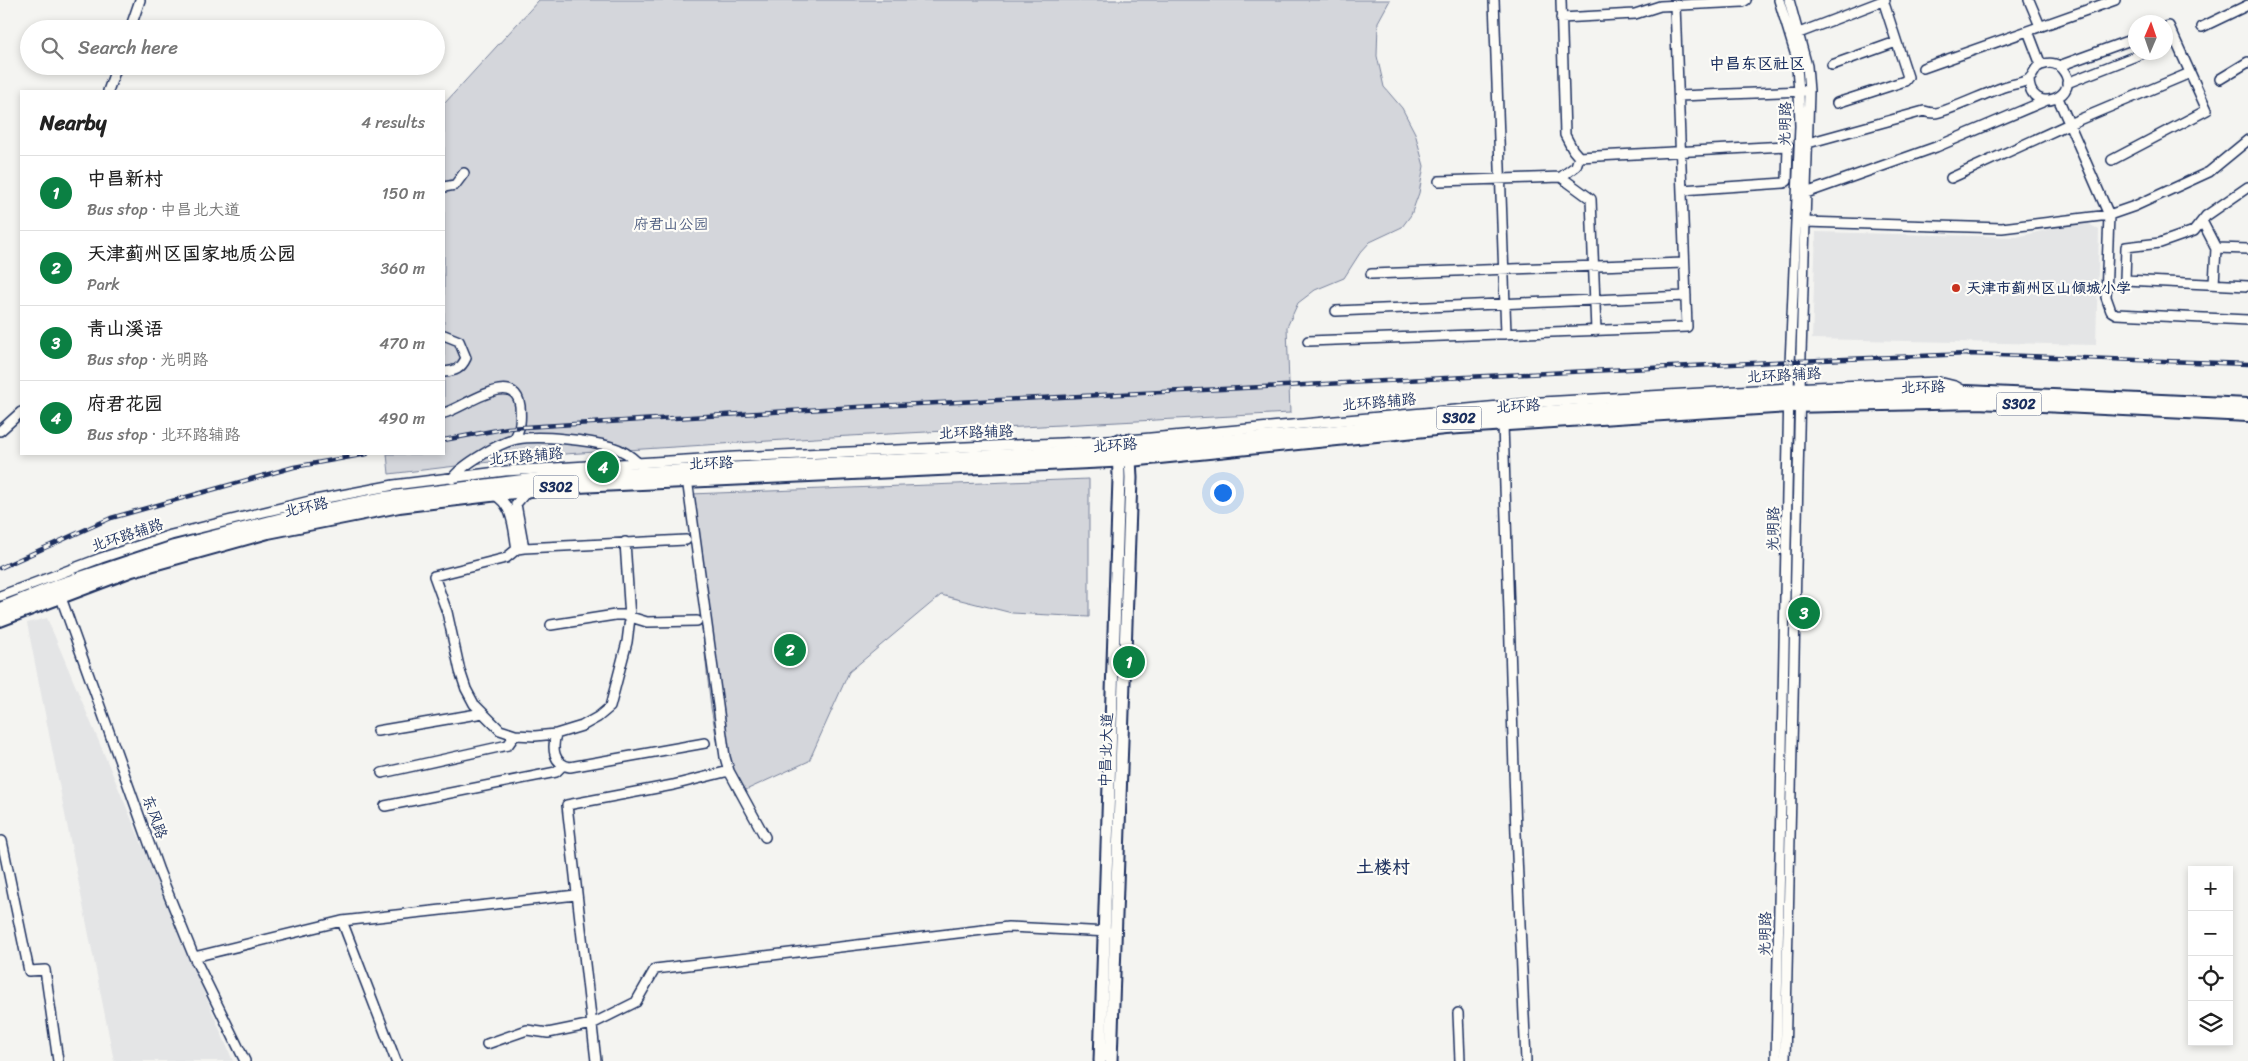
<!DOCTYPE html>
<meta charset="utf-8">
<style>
body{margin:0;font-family:Sriracha,"LXGW WenKai TC",sans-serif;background:#f2f2f2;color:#222}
.controls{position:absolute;right:15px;bottom:15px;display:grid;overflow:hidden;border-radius:0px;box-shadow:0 2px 8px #0003}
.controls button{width:45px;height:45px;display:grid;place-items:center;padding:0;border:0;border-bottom:1px solid #e0e0e0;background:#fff;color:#222;font:25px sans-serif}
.compass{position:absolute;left:2128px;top:15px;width:45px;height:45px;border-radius:50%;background:#fff;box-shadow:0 2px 8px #0003;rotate:2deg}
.you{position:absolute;left:1222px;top:492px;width:18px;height:18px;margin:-12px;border:4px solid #fff;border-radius:50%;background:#1a73e8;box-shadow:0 0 0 8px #1a73e833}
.badge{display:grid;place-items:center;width:32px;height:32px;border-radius:50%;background:#0b8043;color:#fff;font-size:16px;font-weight:700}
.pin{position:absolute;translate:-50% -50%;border:2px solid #fff;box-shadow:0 1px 5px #0006}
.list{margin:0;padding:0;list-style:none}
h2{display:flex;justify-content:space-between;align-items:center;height:65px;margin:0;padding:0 20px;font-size:21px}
h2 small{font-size:16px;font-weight:400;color:#767676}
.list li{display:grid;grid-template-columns:32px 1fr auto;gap:15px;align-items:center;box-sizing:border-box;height:75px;padding:0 20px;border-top:1px solid #e0e0e0}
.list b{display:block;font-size:19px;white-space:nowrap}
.list p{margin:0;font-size:16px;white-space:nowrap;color:#767676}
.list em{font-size:16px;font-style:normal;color:#767676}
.icon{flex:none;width:28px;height:28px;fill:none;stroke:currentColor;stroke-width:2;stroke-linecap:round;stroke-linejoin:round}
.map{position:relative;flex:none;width:2248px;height:1061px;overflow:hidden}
.search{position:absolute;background:#fff;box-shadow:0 2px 8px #0003;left:20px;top:20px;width:425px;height:55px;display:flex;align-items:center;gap:12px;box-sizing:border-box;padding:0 18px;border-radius:28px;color:#767676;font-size:19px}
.panel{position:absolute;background:#fff;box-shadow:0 2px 8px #0003;left:20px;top:90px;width:425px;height:365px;border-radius:0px}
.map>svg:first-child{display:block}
.built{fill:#e4e5e6}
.green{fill:#d4d6db;stroke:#78829c}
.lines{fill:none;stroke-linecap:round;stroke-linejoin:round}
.minor-casing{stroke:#1b2f5e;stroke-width:12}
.major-casing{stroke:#1b2f5e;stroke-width:15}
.highway-casing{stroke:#1b2f5e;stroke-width:16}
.minor{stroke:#fdfcf7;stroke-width:9}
.major{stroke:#fdfcf7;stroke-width:11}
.highway{stroke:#fdfcf7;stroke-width:12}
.rail-casing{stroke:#1b2f5e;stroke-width:4.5}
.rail{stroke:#fdfcf7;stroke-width:2.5;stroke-dasharray:8;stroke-linecap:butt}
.poi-dot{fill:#c8321e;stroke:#fdfcf7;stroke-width:2}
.labels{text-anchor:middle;stroke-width:4.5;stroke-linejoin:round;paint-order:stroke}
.shield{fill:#fdfcf7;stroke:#5f6c8c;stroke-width:1}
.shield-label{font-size:14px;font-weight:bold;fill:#1b2f5e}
.street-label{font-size:15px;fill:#1b2f5e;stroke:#fdfcf7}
.park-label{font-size:15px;fill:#49597d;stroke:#fdfcf7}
.poi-label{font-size:15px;font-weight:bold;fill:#1b2f5e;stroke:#fdfcf7;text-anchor:start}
.neighbourhood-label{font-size:16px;font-weight:bold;fill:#1b2f5e;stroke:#fdfcf7}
.quarter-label{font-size:18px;font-weight:bold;fill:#1b2f5e;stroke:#fdfcf7}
</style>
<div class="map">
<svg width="2248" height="1061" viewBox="0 0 2248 1061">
<rect width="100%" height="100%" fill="#f4f4f1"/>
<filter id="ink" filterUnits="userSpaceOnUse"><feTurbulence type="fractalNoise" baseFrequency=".02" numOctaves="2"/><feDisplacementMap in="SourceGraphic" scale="10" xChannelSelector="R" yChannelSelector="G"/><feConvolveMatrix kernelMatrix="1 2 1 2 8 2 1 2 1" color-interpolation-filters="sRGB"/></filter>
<g filter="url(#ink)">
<path class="built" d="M2084,221L2099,230L2096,345L1812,339L1816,232L2017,237Z
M47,618L233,1061H114L27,623Z"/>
<path class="green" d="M539,0H1390L1378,22L1377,56L1384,87L1402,108L1415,133L1424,166L1419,193L1411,215L1402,227L1370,242L1360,253L1344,278L1315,290L1298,303L1287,327L1290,413L831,437L549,455L389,474L387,454H444V104Z
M1089,479V617L1012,613L941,595L849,672L809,761L735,795L719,751L711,708L702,627L690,494Z"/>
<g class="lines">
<defs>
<path id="minor" d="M1494,0L1506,334
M1561,0L1565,135L1573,150L1579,157L1788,146L1787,181L1784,183L1682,190
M2029,0L2040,26
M1561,18L1635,14L1660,6L1743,2L1746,0
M2202,27L2248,5
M130,29L140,0
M2028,31L2041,65
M1799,33L1885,0
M1832,65L1896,42
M2059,66L2136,38
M1923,68L2115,0
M2220,79L2248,62
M2067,83L2146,52
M108,91L117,66
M1679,96L1803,91
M2058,98L2109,215L2106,297L2111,311L2116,314L2248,320
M1837,103L1905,81L1908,77L1883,0
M1808,143L1924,111C1927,112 1932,113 1935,113C1945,113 1992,90 2007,86C2012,84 2025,83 2029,79C2036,73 2033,66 2045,64C2051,62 2058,64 2062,69C2085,96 2029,118 2029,79
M2112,160L2207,110L2169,26L2166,27
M1561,177L1591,199L1596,331
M1951,178L2069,124L2190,73
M1439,181L1561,177L1576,166L1579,157
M444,187L455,185L464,173
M2248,187L2206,216L2194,231L2160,243L2126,247L2125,280L2248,286
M1806,193L1936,147L2047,100
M2202,221L2216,248L2214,284
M1805,222L2002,228L2109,215L2135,206L2209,172L2248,140
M2216,248L2248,249
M1371,274L1684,263
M1336,311L1686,296
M444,335L459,341L466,358C461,369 455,371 444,372
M1308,341L1687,327L1675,5
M444,413C462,409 515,367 520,406C521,418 521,429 514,439
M1503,424L1516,833L1526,1061
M0,431L21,412
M452,479C461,465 501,442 517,439C540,435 589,440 612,447C623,450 631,456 638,463
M688,486L725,757L729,771L765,837
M493,494C514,505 513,528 517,549
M625,542L630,618L627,642L610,707L598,717L582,726L556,734L535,736L515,735L500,730L474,704L466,689L460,671L447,612L434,576L506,558L517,549L524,548L686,540
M524,548L516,504L527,491
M59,592L159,871L194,957L245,1061
M0,596L101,558L171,535L264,512L310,501L394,485L505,471L735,457L1129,440L1542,402L1789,388L1939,382L1955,386L1966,392
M551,625L615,615H624L647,622L697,621
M377,731L483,713
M556,734C552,748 553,764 570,767L705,743
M382,773L508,745L515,735
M385,806L556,772L562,766
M2,841L29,971L45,970L58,1061
M342,921L396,1061
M194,957L342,921L576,895
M1458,1013L1460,1061
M487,1044L527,1030L548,1033L592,1024L636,1002L655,969L1008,927L1109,932
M596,1061L567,805L673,785L729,771
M1776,1061L1789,388L1800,126L1799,91L1796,56L1779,0
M1785,1061L1800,387L1809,91L1807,66L1789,0"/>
<path id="major" d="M1100,1061L1119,478L1118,440
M1111,1061L1131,478L1129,440"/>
<path id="highway" d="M0,609L57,586L174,547L294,516L385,498L555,477L1118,450L1321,433L1444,419L1789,396L1967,392L2248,405
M0,620L132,570L268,532L399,506L556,487L1130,460L1445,428L1789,406L1978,402L2248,415"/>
</defs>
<use href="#minor" class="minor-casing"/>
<use href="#major" class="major-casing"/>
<use href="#highway" class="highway-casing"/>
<use href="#minor" class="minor"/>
<use href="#major" class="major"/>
<use href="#highway" class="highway"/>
<defs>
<path id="rail" d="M444,440L508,428L857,407L1773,362L1968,354L2248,364
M0,568L111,518L294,467L367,454"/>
</defs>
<use href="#rail" class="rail-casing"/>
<use href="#rail" class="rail"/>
</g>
</g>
<circle class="poi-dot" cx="1956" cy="288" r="5"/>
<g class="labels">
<g class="shield">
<rect x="1996.5" y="392.5" width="45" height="23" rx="4"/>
<rect x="1436.5" y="406.5" width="45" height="23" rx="4"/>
<rect x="533.5" y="475.5" width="45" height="23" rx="4"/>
</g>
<g class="shield-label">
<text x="2019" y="409">S302</text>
<text x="1459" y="423">S302</text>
<text x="556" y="492">S302</text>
</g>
<g class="street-label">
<text transform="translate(1785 124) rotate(-89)" y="5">光明路</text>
<text transform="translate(1784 375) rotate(-3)" y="5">北环路辅路</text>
<text transform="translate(1923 387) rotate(-1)" y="5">北环路</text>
<text transform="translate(1379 402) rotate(-5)" y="5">北环路辅路</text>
<text transform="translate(1518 406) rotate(-4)" y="5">北环路</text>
<text transform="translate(976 432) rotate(-2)" y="5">北环路辅路</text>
<text transform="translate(1115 445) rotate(-4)" y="5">北环路</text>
<text transform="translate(526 456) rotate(-5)" y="5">北环路辅路</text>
<text transform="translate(711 463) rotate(-2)" y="5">北环路</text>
<text transform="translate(306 507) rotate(-12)" y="5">北环路</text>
<text transform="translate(1773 529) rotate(-89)" y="5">光明路</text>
<text transform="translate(127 535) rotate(-18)" y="5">北环路辅路</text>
<text transform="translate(1106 750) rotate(-88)" y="5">中昌北大道</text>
<text transform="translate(155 817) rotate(70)" y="5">东风路</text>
<text transform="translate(1765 934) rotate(-89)" y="5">光明路</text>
</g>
<g class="park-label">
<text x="671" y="229">府君山公园</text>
</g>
<g class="poi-label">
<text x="1966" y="293">天津市蓟州区山倾城小学</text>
</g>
<g class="neighbourhood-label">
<text x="1757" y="69">中昌东区社区</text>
</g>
<g class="quarter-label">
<text x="1383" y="873">土楼村</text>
</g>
</g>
</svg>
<div class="controls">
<button>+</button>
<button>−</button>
<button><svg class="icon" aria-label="locate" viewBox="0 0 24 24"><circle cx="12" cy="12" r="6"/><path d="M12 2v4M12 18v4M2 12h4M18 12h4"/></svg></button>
<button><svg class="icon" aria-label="layers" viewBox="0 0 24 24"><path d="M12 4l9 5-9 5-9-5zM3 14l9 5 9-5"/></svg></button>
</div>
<svg class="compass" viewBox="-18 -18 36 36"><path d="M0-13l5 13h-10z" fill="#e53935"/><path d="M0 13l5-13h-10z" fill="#767676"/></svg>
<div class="you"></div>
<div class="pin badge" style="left:1129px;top:662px">1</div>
<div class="pin badge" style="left:790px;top:650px">2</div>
<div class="pin badge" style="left:1804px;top:613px">3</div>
<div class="pin badge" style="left:603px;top:467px">4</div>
<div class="search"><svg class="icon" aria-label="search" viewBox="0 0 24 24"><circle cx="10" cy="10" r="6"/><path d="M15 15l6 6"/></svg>Search here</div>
<section class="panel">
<h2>Nearby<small>4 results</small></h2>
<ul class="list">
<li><span class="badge">1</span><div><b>中昌新村</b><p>Bus stop · 中昌北大道</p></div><em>150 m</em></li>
<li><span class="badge">2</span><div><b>天津蓟州区国家地质公园</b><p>Park</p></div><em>360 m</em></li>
<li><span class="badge">3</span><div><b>青山溪语</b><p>Bus stop · 光明路</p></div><em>470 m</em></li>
<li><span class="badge">4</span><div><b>府君花园</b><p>Bus stop · 北环路辅路</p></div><em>490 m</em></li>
</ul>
</section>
</div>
